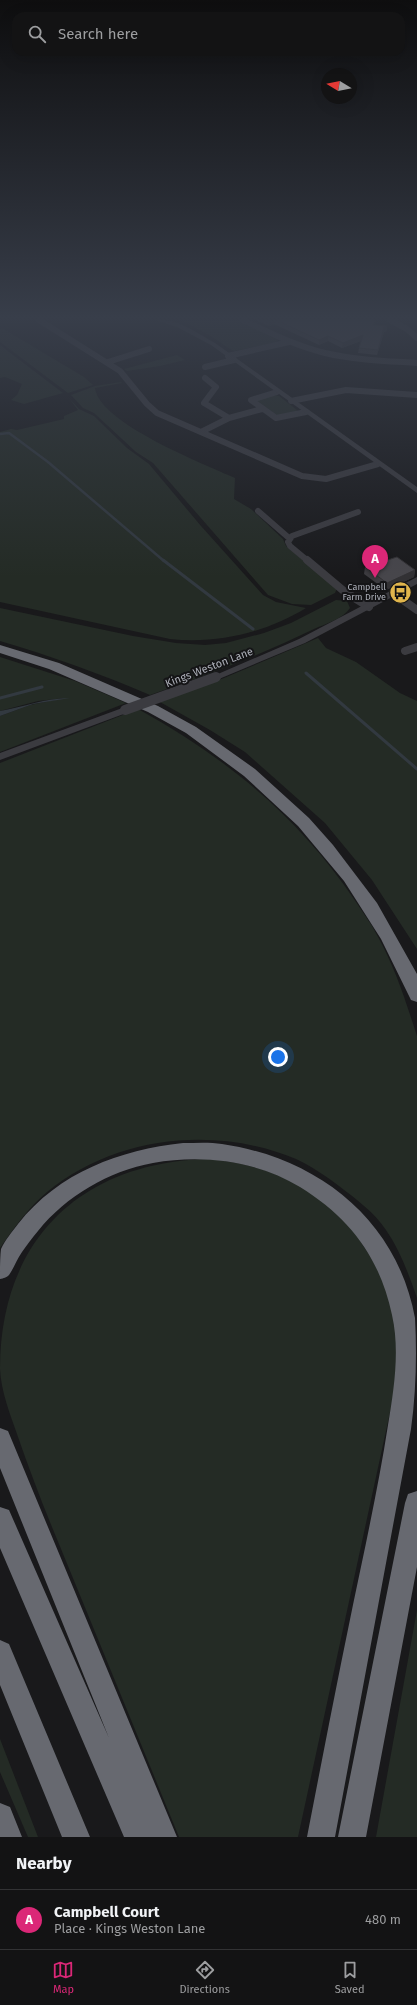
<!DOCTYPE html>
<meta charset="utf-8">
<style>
body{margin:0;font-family:"Fira Sans",sans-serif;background:#1c1c1d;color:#f1f3f6}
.compass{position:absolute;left:321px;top:68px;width:36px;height:36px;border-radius:50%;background:#131314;box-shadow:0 4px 16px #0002;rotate:280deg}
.you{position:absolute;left:278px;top:1057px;width:14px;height:14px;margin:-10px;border:3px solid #fff;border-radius:50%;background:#1a73e8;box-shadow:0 0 0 6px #1a73e833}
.badge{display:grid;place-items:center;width:26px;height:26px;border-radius:50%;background:#db2777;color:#fff;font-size:13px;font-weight:700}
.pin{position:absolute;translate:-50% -33px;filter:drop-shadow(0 1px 2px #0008)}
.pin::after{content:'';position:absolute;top:21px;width:14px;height:12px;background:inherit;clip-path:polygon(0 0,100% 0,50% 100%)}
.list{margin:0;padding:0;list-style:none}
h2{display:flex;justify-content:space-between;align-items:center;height:52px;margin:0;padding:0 16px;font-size:17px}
h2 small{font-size:13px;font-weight:400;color:#9d9ea0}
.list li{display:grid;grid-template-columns:26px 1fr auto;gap:12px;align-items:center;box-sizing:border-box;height:60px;padding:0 16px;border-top:1px solid #323234}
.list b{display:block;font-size:15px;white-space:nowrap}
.list p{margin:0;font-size:13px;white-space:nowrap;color:#9d9ea0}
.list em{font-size:13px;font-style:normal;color:#9d9ea0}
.icon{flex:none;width:22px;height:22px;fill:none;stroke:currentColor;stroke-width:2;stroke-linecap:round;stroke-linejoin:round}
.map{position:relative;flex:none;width:417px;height:1837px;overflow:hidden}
.search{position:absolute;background:#131314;box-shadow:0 4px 16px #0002;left:12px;right:12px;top:12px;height:44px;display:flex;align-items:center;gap:10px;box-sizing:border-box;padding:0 14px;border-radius:12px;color:#9d9ea0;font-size:15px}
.sheet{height:112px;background:#131314}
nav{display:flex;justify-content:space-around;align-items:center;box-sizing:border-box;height:56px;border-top:1px solid #323234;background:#131314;font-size:11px;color:#9d9ea0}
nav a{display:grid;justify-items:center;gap:2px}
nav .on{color:#db2777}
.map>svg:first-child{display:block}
.green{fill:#242b25}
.water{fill:#323940}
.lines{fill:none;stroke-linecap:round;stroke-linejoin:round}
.stream-far1{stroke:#323940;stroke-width:2.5}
.stream{stroke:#323940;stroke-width:3}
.minor-far1{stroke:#3b3b40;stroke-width:6}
.minor{stroke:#3b3b40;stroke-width:8}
.tertiary{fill:#3b3b40;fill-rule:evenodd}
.motorway{fill:#676970;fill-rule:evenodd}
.tertiary-bridge{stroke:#3b3b40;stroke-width:10}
.wall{fill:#3d3c40}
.shaded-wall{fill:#323134}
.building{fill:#47464b;stroke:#323134}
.labels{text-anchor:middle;stroke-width:4;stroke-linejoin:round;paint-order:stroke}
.far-poi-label{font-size:9px;fill:#adb0b9;stroke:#141416;text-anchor:end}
.street-label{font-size:11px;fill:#adb0b9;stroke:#141416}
</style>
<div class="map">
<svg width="417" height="1837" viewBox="0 0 417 1837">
<rect width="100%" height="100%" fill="#19191b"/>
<path class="green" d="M182,320H238L278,340L275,343L233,351L209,335L184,322Z
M2,328L84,377L93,385L68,393L0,342V329Z
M0,345L63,393L24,404L11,400L17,395L22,384L5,377L0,378Z
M177,355L185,360L160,366L127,371L124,369Z
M121,382L122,383L95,388C99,423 204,464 235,478L234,499L251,509L283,539L286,546L337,588L335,593L311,605L292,604L268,595L153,463L136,452L94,413L83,408L71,395L95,386Z
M274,395L279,396L297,410L295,413L278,416L256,400Z
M68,397L79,409L94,416L127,448L149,464L201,526L263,595L276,602L306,608C265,633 217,644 170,639L0,602V432L11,429L17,430L64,419V416L78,410Z
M336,600L347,601L350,608C343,619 325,624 314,629C260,655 206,676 150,695C101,674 51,656 0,641V608L133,636L176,643L205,645L226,643L264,633L291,623Z
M318,638L326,648L356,662L400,693L417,701V949L372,880L325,823L245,752L210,730L160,702L224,678Z
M0,657L75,681L126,703L0,752V716L30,705L65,698L38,701L0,711Z
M138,709C228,759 298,816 356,902C363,913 371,923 377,935C395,967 406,1002 417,1036V1298C409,1275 400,1250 386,1230C374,1212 356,1199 339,1186C326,1176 311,1166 296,1159C215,1125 115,1136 47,1192C28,1208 14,1228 0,1248V763Z
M208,1159C257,1163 305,1181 341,1214C350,1223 357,1236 364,1247C382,1273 395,1305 398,1337C399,1351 397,1366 397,1380L298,1837H179C139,1739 99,1642 59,1544C44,1508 30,1472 17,1434C10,1414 1,1391 0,1369C0,1238 83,1162 208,1159Z
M417,1610V1837H376Z
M0,1739L38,1837H28L0,1772Z"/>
<path class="water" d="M70,698L33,704L0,716V711C24,707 45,698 70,698Z"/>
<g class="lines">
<path class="stream-far1" d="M0,434L9,433L48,462L164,561"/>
<path class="stream" d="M163,560L253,629
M306,673L417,769
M0,698L42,687"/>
<path class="minor-far1" d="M39,320L120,371L147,404L157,413L302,476L326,479L378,464
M243,320C270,333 296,346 325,353C355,360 387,361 417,363
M390,320L407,329L417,338
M228,356L289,342
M108,362L149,349
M205,367L234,360
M205,378L216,387L204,403L229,418
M277,392L251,400L276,418L306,412
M291,401L346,390L417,395
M201,432L229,418L262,409
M258,511L289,538
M308,561L290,546L288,542L292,536L358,512"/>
<path class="minor" d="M307,560L345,592L369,607
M393,593L417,610
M405,651L417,647"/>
<path class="tertiary" d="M155,320C176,317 197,333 215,343L417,487V493L211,345L177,327Z
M417,577V584L305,643L219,679L216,680L211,677L299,639Z
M125,707L130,710L129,712L0,760V753Z"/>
<path class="motorway" d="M0,645L59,663L158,706L196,727L255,769L309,818L333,845L377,903L417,974V1002L411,1000L381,939L344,881L298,826L244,776L186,733L148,712L49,669L0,653Z
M183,1143C196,1143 210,1142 222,1144C318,1158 397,1220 415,1318C417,1354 416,1393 411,1429L335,1837H307C326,1739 345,1641 366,1543C374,1504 382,1464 388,1425C394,1389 400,1350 392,1315C380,1258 350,1218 300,1187C257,1161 203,1154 153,1163C109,1171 66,1196 38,1231C32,1238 27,1245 22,1252C17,1259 14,1268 9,1275C6,1278 4,1278 0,1279C0,1271 0,1257 1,1249C5,1240 12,1232 18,1224C59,1172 120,1150 183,1143Z
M0,1428L8,1431L177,1837H124L0,1548V1507L9,1510L109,1738L0,1468Z
M417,1491V1567L366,1837H338L405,1503L408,1494Z
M0,1640L9,1644L90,1837H62L0,1685Z
M0,1803L10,1807L22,1837H0Z"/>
<path class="tertiary-bridge" d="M125,710L216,677"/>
</g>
<path class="wall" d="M255,320H376L374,325L387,326V331L384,332L377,355L358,353L359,348L361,341L342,348L328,341L319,345L274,324L269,326Z
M365,567L415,570L414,577L386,590L364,574Z"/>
<path class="shaded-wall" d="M272,320H274V324L269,326V321Z
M375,320H376L373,330V325Z
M387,326V331L384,332L377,355L378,350L384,327Z
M363,335V340L342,348L343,343Z
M328,336V341L319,345V340Z
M415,570L414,577L386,590L387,583Z"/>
<path class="building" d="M276,320H375L373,325L387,326L384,327L378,350L359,348L363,335L343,343L328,336L319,340Z
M397,557L415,570L387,583L365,567Z"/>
<linearGradient id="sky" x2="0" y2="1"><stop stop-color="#0e0e0f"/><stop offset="0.55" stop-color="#383e4a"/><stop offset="1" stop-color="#383e4a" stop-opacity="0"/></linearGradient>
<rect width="417" height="577" fill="url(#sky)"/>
<defs>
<symbol id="bus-disc" viewBox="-11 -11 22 22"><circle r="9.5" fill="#e0b54c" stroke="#141416"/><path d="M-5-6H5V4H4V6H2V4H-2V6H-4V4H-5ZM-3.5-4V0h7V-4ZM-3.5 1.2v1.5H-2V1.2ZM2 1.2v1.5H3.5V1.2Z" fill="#111"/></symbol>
</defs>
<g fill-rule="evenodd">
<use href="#bus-disc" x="388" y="580" width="25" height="25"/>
</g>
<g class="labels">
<g class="far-poi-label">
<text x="386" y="590">Campbell<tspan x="386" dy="10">Farm Drive</tspan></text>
</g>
<g class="street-label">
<text transform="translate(209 667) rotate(-21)" y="4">Kings Weston Lane</text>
</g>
</g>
</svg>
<svg class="compass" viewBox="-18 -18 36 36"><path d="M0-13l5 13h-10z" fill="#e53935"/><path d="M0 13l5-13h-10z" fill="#9d9ea0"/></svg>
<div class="you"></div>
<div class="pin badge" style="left:375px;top:578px">A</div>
<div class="search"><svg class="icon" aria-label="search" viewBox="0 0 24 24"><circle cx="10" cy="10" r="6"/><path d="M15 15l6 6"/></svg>Search here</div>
</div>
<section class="sheet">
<h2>Nearby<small></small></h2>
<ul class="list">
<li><span class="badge">A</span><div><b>Campbell Court</b><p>Place · Kings Weston Lane</p></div><em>480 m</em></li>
</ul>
</section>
<nav>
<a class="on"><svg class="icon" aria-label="map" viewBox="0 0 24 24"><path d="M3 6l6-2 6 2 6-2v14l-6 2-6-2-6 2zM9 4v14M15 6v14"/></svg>Map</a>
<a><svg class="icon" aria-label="directions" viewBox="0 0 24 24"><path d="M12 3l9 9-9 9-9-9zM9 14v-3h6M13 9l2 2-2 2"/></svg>Directions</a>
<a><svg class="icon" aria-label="saved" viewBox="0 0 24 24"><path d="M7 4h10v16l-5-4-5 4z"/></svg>Saved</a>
</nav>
